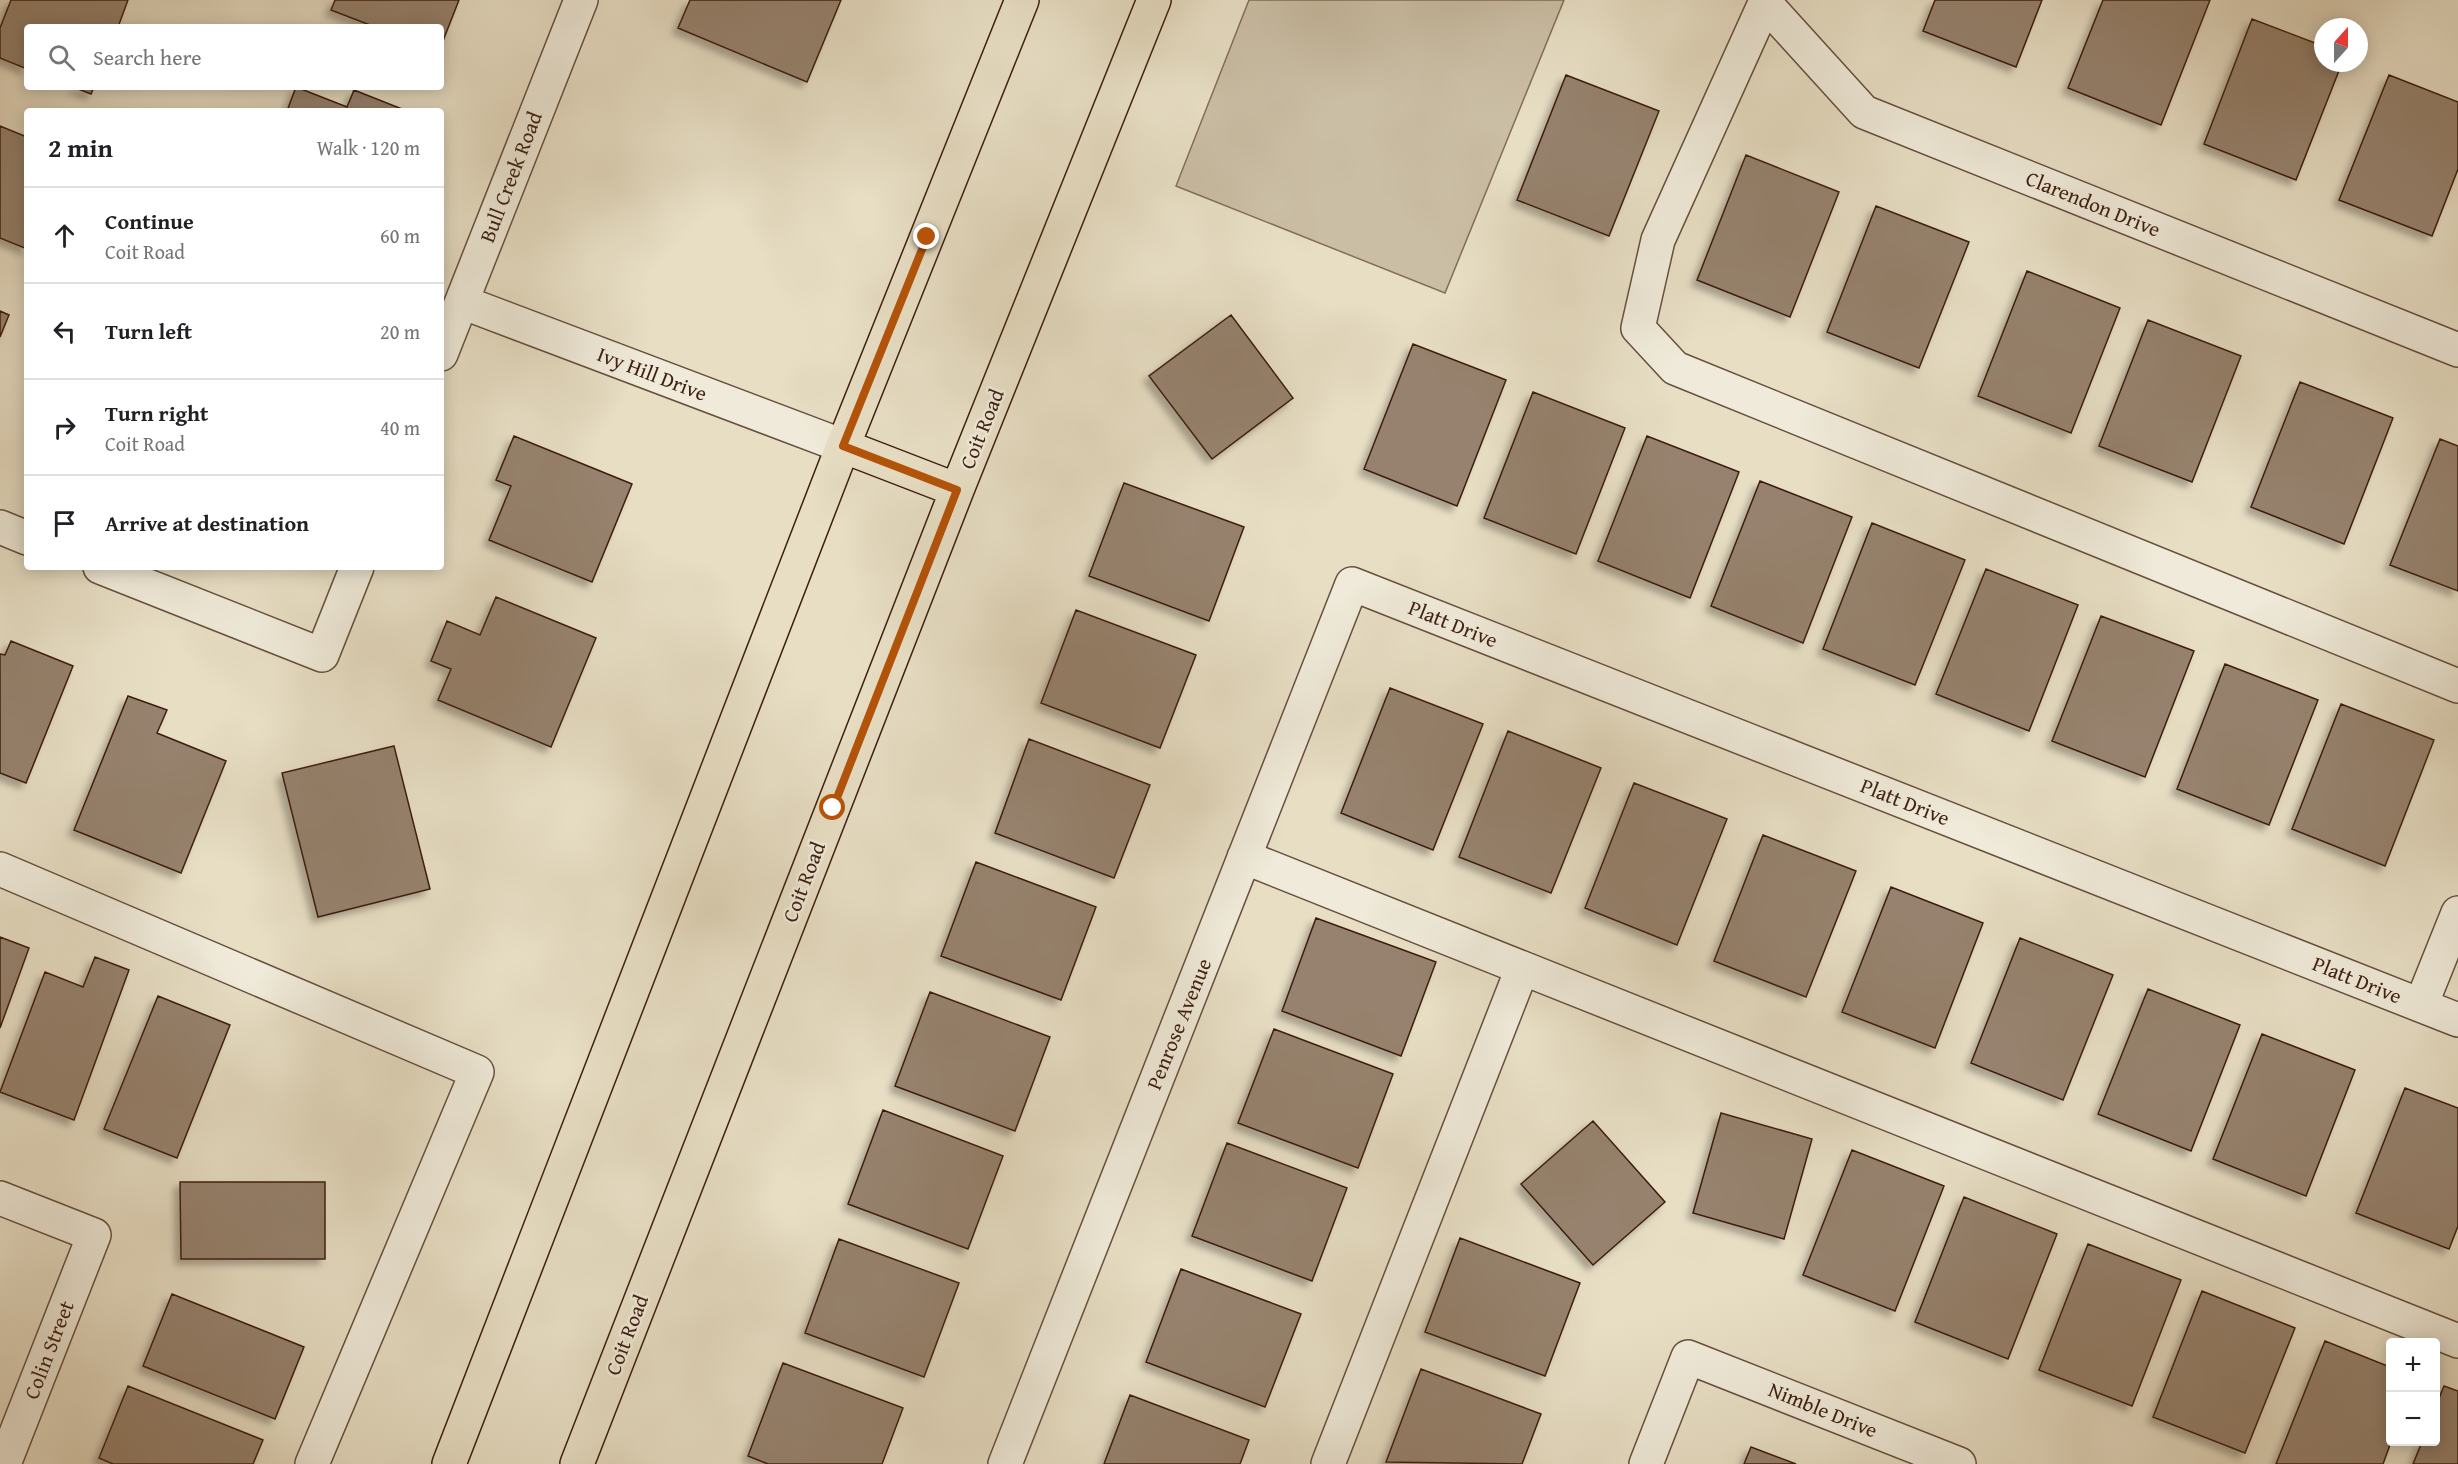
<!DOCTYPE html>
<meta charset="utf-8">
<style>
body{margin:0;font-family:"Gentium Book Plus",serif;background:#f6f6f6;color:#202124}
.controls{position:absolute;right:18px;bottom:18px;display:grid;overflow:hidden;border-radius:6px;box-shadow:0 3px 15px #0003}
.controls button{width:54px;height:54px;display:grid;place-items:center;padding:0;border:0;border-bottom:2px solid #e0e0e0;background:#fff;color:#202124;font:30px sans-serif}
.compass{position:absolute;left:2314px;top:18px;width:54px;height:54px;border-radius:50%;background:#fff;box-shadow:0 3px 15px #0003;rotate:21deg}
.stop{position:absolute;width:18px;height:18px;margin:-14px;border:4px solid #b45309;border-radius:50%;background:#fff}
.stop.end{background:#b45309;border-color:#fff;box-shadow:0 2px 6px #0008}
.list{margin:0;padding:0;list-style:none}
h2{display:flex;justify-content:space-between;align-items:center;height:78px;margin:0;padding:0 24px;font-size:26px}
h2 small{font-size:20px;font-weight:400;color:#757577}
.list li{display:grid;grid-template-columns:39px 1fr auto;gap:18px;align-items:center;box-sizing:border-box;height:96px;padding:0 24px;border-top:2px solid #e0e0e0}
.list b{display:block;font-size:22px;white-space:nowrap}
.list p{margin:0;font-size:20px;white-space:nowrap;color:#757577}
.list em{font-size:20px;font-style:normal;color:#757577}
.icon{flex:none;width:33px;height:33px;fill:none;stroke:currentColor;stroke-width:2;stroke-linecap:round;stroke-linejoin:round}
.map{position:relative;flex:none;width:2458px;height:1464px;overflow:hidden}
.search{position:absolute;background:#fff;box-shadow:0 3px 15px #0003;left:24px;top:24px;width:420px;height:66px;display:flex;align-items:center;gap:15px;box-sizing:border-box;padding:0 21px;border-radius:6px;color:#757577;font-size:22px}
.panel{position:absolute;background:#fff;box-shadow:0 3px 15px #0003;left:24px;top:108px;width:420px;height:462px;border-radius:6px}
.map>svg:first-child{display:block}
.green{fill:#cabea5;stroke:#846e5a;stroke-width:1.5}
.building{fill:#96826e;stroke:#3e1f10;stroke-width:1.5;filter:url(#shadow)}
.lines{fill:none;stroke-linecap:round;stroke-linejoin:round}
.minor-casing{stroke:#684f3d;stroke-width:36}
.major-casing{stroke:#3e1f10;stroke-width:36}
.minor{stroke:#efead9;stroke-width:33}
.major{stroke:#e7dec4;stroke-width:33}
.route{stroke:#b45309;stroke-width:8}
.labels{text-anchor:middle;stroke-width:5;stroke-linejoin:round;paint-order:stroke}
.street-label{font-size:21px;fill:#3e1f10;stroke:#efead9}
</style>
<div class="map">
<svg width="2458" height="1464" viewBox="0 0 2458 1464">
<defs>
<filter id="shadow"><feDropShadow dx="-5.5" dy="5.5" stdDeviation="3" flood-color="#0004"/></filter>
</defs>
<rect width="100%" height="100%" fill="#e7dec4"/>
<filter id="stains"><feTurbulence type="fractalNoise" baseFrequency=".00333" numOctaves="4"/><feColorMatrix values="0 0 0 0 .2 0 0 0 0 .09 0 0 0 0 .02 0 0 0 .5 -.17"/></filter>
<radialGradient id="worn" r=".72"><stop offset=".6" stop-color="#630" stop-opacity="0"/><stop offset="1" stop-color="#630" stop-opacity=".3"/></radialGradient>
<path class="green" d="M1249,0H1564L1445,293L1176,186Z"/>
<path class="building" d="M11,0H128L118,27H27V69L0,58V28Z
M335,0H459L441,46V27H375L331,10Z
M690,0H841L807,82L678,28Z
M1935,0H2042L2016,67L1923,31Z
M2103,0H2210L2161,125L2068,88Z
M2252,19L2323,46V63H2342L2296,180L2204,144Z
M1566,75L1659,111L1609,236L1517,200Z
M2389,75L2458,102V169L2432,236L2339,200Z
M73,87H94L91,94Z
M296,87L347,107L354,90L407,111H287Z
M0,126L27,137V249L0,238Z
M1746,155L1839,192L1790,317L1697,280Z
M1876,206L1969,242L1919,368L1827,332Z
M2027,271L2120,308L2071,433L1978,396Z
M0,311L9,315L0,337Z
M1231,315L1293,398L1212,459L1149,376Z
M2148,320L2241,356L2192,482L2099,446Z
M1413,344L1506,380L1457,506L1364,469Z
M2300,382L2393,418L2344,544L2251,507Z
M1533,392L1625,428L1576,554L1484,518Z
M514,436L632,484L592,582L489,540L511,486L496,480Z
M1647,436L1739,472L1690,598L1598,561Z
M2440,439L2458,446V591L2390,565Z
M1760,481L1852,517L1803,643L1711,606Z
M1124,483L1244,527L1209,621L1089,576Z
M1872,523L1965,560L1915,685L1823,649Z
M1986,569L2078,605L2029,731L1936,694Z
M496,597L596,638L551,747L438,700L451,669L431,661L447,621L480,635Z
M1076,610L1196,655L1160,748L1041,703Z
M2101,616L2194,651L2145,777L2052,741Z
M11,641L73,666L26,783L0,773V654L5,655Z
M2225,664L2318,700L2269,825L2177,789Z
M1390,688L1483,724L1433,850L1341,813Z
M128,696L167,710L157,733L226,761L181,873L74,830Z
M2341,704L2434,740L2385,866L2292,829Z
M1508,731L1601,768L1551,893L1459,857Z
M1029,739L1150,785L1114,878L995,833Z
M394,746L430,889L318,917L282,773Z
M1634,783L1727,819L1677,945L1585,908Z
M1763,835L1856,871L1806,997L1714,961Z
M976,862L1096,907L1061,1000L941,956Z
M1891,887L1983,923L1935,1048L1842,1012Z
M1316,918L1436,962L1401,1056L1282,1011Z
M0,937L29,948L0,1028Z
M2020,938L2113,975L2063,1100L1971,1063Z
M95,957L129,970L74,1120L0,1092L45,972L83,987Z
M2148,989L2240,1025L2191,1151L2098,1114Z
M930,992L1050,1037L1015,1131L895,1086Z
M158,996L230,1025L177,1158L104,1129Z
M1274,1029L1393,1074L1358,1168L1238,1123Z
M2262,1034L2355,1070L2306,1196L2213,1159Z
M2405,1088L2458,1108V1226L2449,1249L2356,1213Z
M883,1110L1003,1156L968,1249L848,1204Z
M1721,1113L1812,1139L1784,1239L1693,1213Z
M1593,1121L1665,1202L1593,1265L1521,1184Z
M1227,1143L1347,1188L1312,1281L1192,1236Z
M1852,1150L1944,1186L1895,1311L1803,1275Z
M180,1182H325V1259H181Z
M1964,1197L2057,1234L2008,1359L1915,1322Z
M1460,1238L1580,1283L1545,1376L1425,1332Z
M839,1239L959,1283L924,1377L805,1333Z
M2088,1244L2181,1280L2132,1406L2039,1370Z
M1181,1269L1301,1314L1265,1407L1146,1362Z
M2202,1291L2295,1328L2245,1453L2153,1417Z
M172,1294L304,1347L275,1419L143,1366Z
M2325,1341L2390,1367L2391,1442L2383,1464H2276Z
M783,1363L903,1408L882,1464H768L748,1456Z
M1421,1369L1541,1414L1522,1464L1386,1462Z
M128,1386L263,1440L253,1464H113L99,1458Z
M2444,1386L2458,1391V1464H2413L2422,1442H2436V1406Z
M1130,1395L1249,1440L1240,1464H1104Z
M1751,1447L1796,1464H1744Z"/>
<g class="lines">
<defs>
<path id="minor" d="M462,302L843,446
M2458,350L1864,112L1765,3L1658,240L1638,328L1675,368L2458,686
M441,354L581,0
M0,527L27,538
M100,567L322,655L357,567
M1244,857L2458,1341
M0,869L477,1072L312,1464
M2421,1005L2458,913
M0,1198L94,1235L4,1464
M1005,1464L1352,584L2458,1020
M1328,1464L1522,969
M1646,1464L1688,1357L1959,1464"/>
<path id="major" d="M843,446L957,490
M449,1464L843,446L1022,0
M577,1464L957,490L1154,0"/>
</defs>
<use href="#minor" class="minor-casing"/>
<use href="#major" class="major-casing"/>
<use href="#minor" class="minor"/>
<use href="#major" class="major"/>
</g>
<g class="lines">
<path class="route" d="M833,808L957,490L843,446L927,237"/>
</g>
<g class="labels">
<g class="street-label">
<text transform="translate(511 177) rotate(-69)" y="7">Bull Creek Road</text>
<text transform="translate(2093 204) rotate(22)" y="7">Clarendon Drive</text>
<text transform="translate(652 374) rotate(21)" y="7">Ivy Hill Drive</text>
<text transform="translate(982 429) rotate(-68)" y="7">Coit Road</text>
<text transform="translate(1453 624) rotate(22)" y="7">Platt Drive</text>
<text transform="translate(1905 802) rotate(22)" y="7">Platt Drive</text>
<text transform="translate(804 882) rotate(-69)" y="7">Coit Road</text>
<text transform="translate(2357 980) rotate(22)" y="7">Platt Drive</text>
<text transform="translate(1179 1024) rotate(-68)" y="7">Penrose Avenue</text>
<text transform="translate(627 1335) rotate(-69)" y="7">Coit Road</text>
<text transform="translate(49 1350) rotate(-69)" y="7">Colin Street</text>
<text transform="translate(1823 1410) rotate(22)" y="7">Nimble Drive</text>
</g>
</g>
<rect width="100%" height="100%" filter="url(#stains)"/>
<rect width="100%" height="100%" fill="url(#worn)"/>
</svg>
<div class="controls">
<button>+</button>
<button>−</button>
</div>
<svg class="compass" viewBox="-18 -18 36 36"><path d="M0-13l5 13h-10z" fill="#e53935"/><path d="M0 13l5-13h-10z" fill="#757577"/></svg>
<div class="stop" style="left:833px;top:808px"></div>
<div class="stop end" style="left:927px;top:237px"></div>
<div class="search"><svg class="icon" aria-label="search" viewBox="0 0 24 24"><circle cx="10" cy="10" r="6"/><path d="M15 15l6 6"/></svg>Search here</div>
<section class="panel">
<h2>2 min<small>Walk · 120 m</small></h2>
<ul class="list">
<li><svg class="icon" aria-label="ahead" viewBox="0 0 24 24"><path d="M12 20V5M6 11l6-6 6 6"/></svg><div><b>Continue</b><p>Coit Road</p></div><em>60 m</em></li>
<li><svg class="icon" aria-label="left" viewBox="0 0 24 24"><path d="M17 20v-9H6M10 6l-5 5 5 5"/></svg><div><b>Turn left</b></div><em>20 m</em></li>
<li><svg class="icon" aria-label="right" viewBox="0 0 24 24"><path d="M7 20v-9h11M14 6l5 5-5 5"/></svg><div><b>Turn right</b><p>Coit Road</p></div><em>40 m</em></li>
<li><svg class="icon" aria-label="arrive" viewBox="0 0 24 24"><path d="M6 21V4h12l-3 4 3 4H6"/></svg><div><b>Arrive at destination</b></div></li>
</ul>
</section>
</div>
